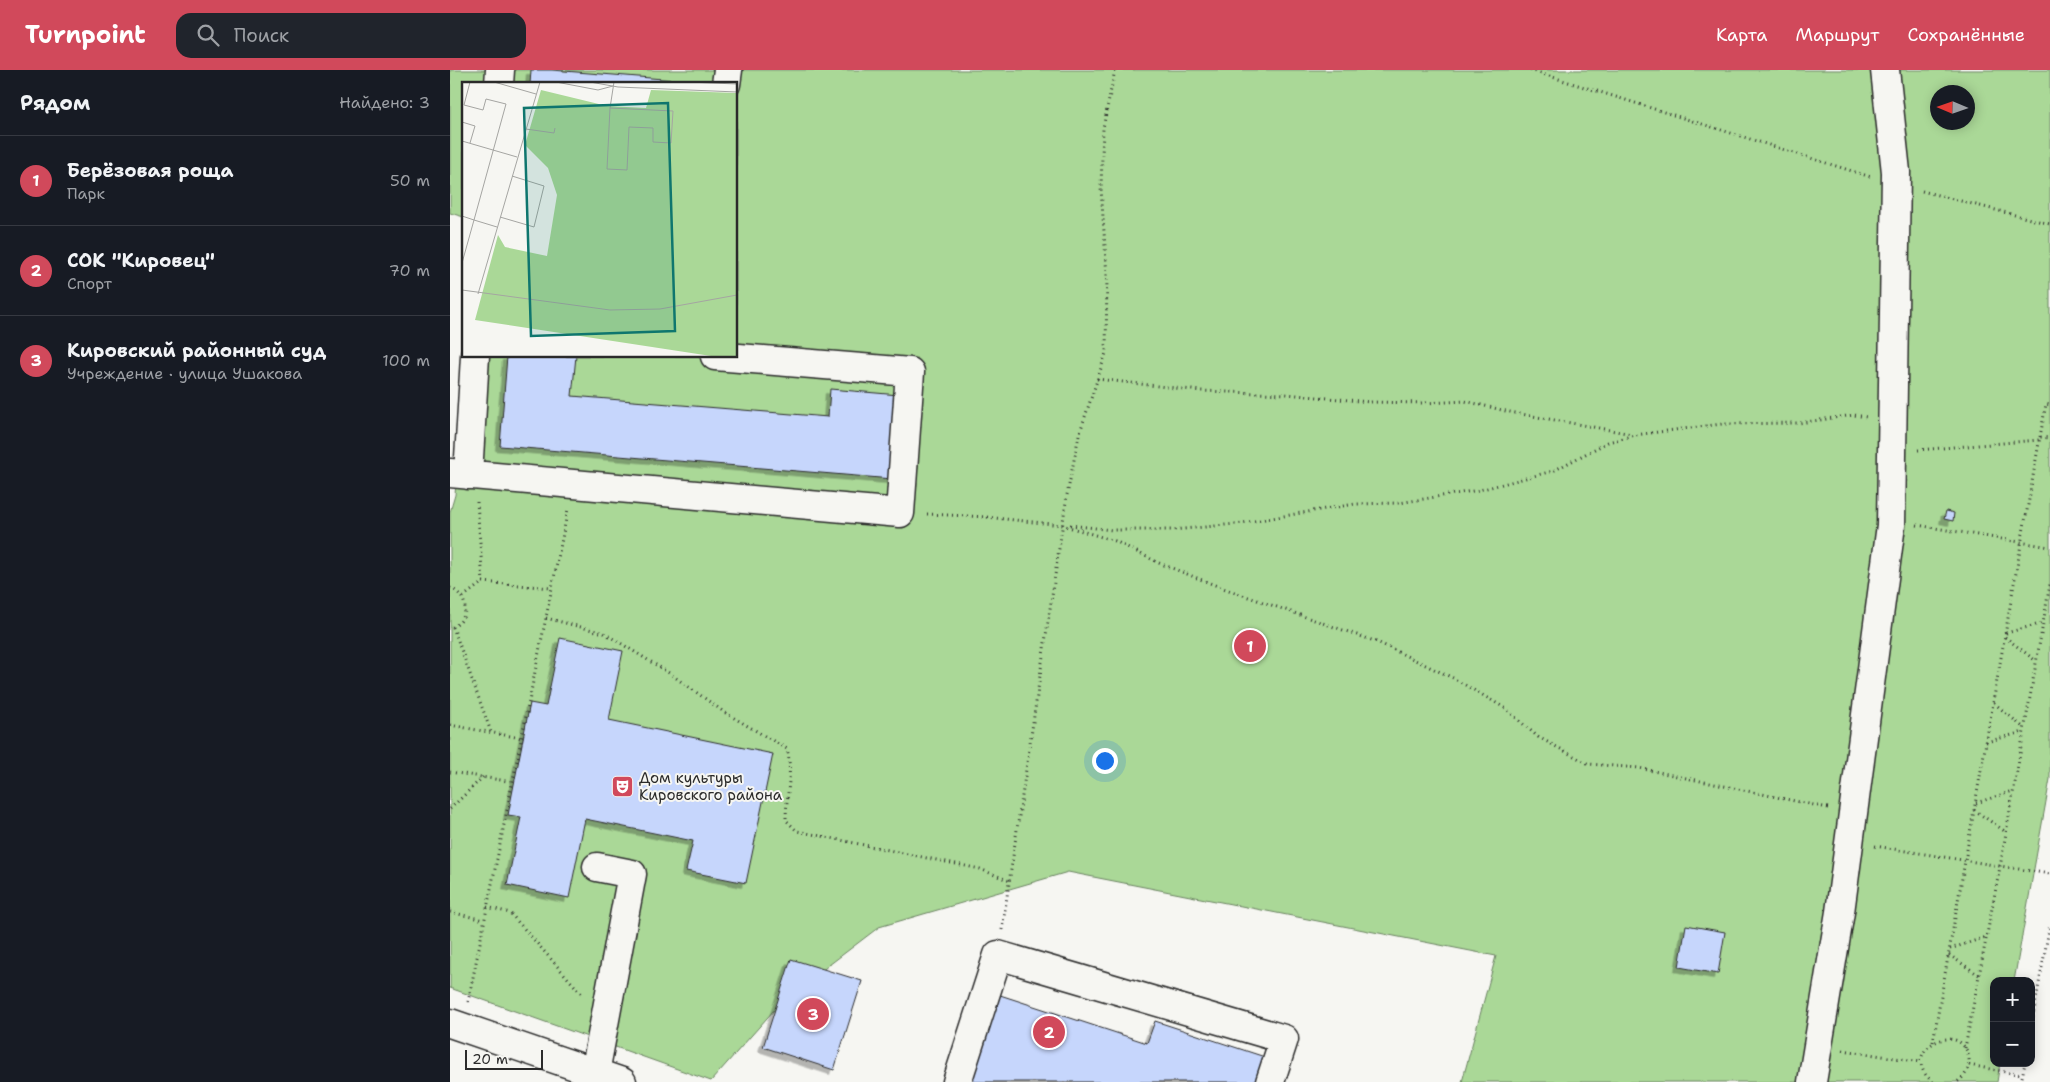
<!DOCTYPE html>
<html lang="ru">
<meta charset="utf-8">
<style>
body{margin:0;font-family:"Shantell Sans",sans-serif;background:#20242c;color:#f1f3f6}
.controls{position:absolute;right:15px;bottom:15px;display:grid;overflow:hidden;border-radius:10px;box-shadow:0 2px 12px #0003}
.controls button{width:45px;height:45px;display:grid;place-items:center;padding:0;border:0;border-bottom:1px solid #363941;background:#171b24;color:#f1f3f6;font:25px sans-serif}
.compass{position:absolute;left:1480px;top:15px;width:45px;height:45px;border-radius:50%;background:#171b24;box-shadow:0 2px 12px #0003;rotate:272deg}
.scale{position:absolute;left:15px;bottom:12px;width:78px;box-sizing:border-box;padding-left:5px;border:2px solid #2b2b2b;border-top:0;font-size:14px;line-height:18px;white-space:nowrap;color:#2b2b2b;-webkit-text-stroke:4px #f6f6f2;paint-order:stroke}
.you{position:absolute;left:654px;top:690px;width:18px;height:18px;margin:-12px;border:4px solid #fff;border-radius:50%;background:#1a73e8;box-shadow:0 0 0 8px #1a73e833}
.badge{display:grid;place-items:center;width:32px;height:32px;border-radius:50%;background:#d1495b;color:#fff;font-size:16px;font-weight:700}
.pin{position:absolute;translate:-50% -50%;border:2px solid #fff;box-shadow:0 1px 5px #0006}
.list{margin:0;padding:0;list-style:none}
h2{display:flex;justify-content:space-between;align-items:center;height:65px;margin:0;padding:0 20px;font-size:21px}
h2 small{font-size:16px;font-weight:400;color:#9ea1a6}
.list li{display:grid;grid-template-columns:32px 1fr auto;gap:15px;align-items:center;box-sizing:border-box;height:90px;padding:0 20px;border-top:1px solid #363941}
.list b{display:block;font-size:19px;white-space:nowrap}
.list p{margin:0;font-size:16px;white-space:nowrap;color:#9ea1a6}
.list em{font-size:16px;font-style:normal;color:#9ea1a6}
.icon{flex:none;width:28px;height:28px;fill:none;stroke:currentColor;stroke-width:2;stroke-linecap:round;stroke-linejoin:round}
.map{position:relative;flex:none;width:1600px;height:1012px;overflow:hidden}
header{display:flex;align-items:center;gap:30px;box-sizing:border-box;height:70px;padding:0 25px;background:#d1495b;color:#fff}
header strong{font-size:24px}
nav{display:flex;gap:28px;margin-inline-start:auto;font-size:18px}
.search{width:350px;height:45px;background:#20242c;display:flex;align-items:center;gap:12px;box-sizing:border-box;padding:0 18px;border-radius:15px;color:#9ea1a6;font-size:19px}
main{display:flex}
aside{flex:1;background:#171b24}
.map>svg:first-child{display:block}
.green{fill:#aad897;stroke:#6a8261;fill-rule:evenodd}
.building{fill:#c6d6fc;stroke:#2b2b2b;filter:url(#shadow)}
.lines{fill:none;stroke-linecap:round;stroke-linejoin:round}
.minor-casing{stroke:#2b2b2b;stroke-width:31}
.path{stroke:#2b2b2b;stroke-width:3;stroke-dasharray:1 4;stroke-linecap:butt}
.minor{stroke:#f6f6f2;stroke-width:28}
.labels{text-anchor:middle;stroke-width:4;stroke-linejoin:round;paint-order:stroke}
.poi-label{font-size:15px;fill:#2b2b2b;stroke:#f6f6f2;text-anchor:start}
.inset-road{fill:none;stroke:#a5a5a2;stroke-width:1}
.view{fill:#0f766e;fill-opacity:0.15;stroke:#0f766e;stroke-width:2.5}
.inset-edge{fill:none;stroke:#2b2b2b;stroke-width:2.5}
</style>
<header>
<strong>Turnpoint</strong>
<div class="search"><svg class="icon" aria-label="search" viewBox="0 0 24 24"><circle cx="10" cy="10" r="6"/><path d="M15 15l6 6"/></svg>Поиск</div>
<nav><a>Карта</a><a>Маршрут</a><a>Сохранённые</a></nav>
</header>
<main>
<aside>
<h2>Рядом<small>Найдено: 3</small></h2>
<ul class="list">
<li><span class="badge">1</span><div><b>Берёзовая роща</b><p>Парк</p></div><em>50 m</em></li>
<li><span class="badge">2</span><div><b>СОК &quot;Кировец&quot;</b><p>Спорт</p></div><em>70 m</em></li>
<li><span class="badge">3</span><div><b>Кировский районный суд</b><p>Учреждение · улица Ушакова</p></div><em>100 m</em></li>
</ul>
</aside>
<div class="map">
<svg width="1600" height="1012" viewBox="0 0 1600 1012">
<defs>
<filter id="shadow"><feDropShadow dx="-4.5" dy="4.5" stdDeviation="0" flood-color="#0004"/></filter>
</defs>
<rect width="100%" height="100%" fill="#f6f6f2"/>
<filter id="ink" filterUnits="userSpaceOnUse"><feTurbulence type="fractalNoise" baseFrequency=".02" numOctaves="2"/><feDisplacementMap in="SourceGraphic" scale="10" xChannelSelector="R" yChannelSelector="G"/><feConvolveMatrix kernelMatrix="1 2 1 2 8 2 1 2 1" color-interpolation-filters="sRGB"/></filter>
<g filter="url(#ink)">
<path class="green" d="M0,0H1600V709L1564,911H1544V993H1550L1547,1012H1012L1046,886L618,802L429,857L333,930L261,1011L0,918V442L5,425L15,286H286V14H14V147L0,143ZM1488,22H1518V52H1488Z"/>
<path class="building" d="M81,0H102L250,12V14H80Z
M57,286H126L122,326L378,347L380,319L449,325L442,409L50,376Z
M1496,441L1504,443L1503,451L1494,449Z
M110,568L173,581L159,650L323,684L296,813L236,801L243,771L135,749L119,828L57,815L71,747L58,745L80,633L96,636Z
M1236,855L1275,862L1268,904L1229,897Z
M341,889L412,911L384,1000L313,977Z
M547,924L697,973L705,951L824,990L817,1012H517Z"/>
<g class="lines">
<defs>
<path id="minor" d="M49,14L50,0
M276,14L278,0
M0,403L450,443L460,302L265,286
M18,405L25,286
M0,953L172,1012
M145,1003L182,804L147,797
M507,1012L548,885L834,969L820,1012
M1362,1012L1390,842L1441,455L1446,102L1435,0"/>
</defs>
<use href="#minor" class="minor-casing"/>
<path class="path" d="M1080,0L1421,107
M1472,121L1600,154
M647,309L751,321L836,324L920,332L974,333L1015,331L1060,342L1182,364
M1590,367L1596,334L1600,335
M1468,380L1589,370
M27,432L33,512
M477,444L536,447L612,455L665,471L709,493L770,517L927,572L1003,608L1055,638L1088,667L1139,694L1189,698L1378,738
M620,455L662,460H723L786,454L905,434L949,433L1029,420L1103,401L1158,372L1185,365L1272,354L1349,353L1404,345L1417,347
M1467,455L1600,477
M0,518C19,525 21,551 0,558
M13,527L33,512L102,518
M96,548L154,563L219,603L274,642L337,679C343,702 336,726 336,750L347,761L530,799L560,811
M3,557L41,662
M1556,563L1593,553
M1555,567L1586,591
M1544,633L1574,658
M0,655L71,668
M1536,672L1573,662
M0,702L63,712
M1526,733L1563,721
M0,739L33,707
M1524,740L1556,762
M1425,776L1600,804
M37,837L60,843L132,924
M0,842L34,850
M552,860L617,425L629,365L656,283L657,206L651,118L653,58L665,0
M1500,879L1536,867
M1499,885L1529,905
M18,932L118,439
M1581,957L1600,854
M1483,972L1590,367L1600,368
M1515,978L1550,797L1600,514
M1393,980L1472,992
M1519,995L1572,1005
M1483,1012C1444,981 1513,946 1519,989C1520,998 1515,1007 1507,1012
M1571,1012L1575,993"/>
<use href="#minor" class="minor"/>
</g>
</g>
<defs>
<symbol id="theatre-square" viewBox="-11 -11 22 22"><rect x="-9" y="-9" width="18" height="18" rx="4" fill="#d1495b" stroke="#f6f6f2"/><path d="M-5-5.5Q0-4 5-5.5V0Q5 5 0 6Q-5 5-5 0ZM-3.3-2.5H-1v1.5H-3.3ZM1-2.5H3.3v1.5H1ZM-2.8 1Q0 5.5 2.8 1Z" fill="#fff"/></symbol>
</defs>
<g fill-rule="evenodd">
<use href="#theatre-square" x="160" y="704" width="25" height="25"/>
</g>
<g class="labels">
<g class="poi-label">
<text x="189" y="713">Дом культуры<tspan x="189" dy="17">Кировского района</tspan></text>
</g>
</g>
<g transform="translate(12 12)">
<rect width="275" height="275" fill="#f6f6f2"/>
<path d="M79,8L145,24L184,26L189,8L275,11V275L249,274L13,238L36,153L43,165L85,174L95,113L86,86L63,63Z" fill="#aad897"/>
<path class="inset-road" d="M32,0L74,12M94,0L136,8L151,4M128,0L156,5L275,10M225,0L275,2M148,26L211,29L209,61L191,60V46L167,45L165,88L145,87L148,26L152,0M0,40L13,44L8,61M64,47L92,51L93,46M0,59L55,75M0,134L12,138L44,22L24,17L21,28L2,23L8,0M38,135L72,145L82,104L50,94M0,181L12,138L35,145M0,208L148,228L198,227L275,213M16,212L78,0"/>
<path class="view" d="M206,21L213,249L69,254L62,26Z"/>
<rect width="275" height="275" class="inset-edge"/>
</g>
</svg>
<div class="controls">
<button>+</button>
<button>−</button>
</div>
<svg class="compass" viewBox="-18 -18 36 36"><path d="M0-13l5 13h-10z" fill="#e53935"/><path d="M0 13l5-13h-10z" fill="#9ea1a6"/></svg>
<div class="scale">20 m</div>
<div class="you"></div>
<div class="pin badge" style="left:800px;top:576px">1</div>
<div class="pin badge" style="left:599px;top:962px">2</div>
<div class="pin badge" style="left:363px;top:944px">3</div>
</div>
</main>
